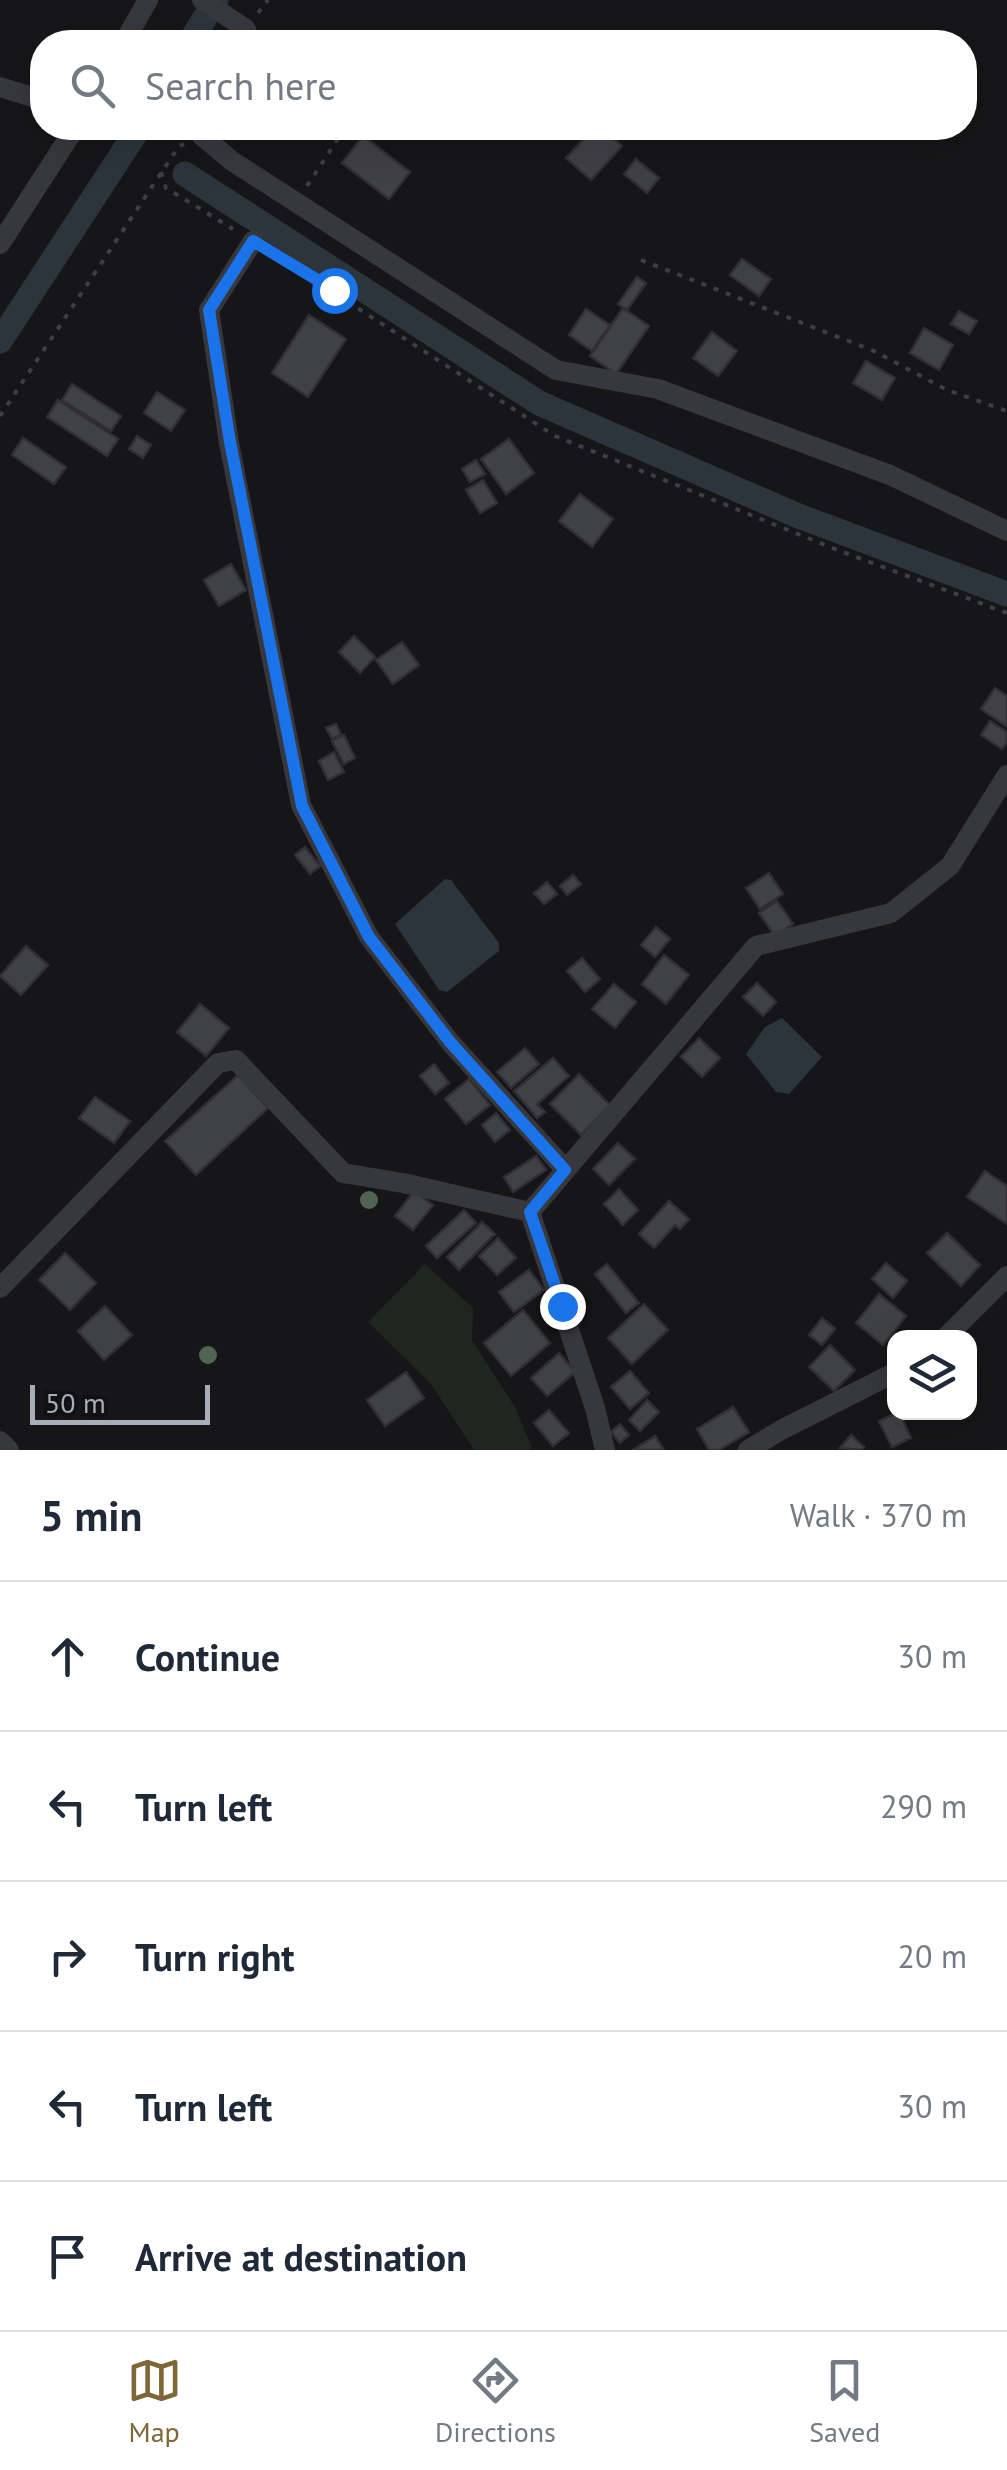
<!DOCTYPE html>
<meta charset="utf-8">
<style>
body{margin:0;font-family:"PT Sans",sans-serif;background:#f6f6f7;color:#1f2937}
.controls{position:absolute;right:30px;bottom:30px;display:grid;overflow:hidden;border-radius:20px;box-shadow:0 10px 40px #0002}
.controls button{width:90px;height:90px;display:grid;place-items:center;padding:0;border:0;border-bottom:2px solid #e0e1e3;background:#fff;color:#1f2937;font:50px sans-serif}
.scale{position:absolute;left:30px;bottom:25px;width:180px;box-sizing:border-box;padding-left:10px;border:5px solid #a8adb8;border-top:0;font-size:28px;line-height:35px;white-space:nowrap;color:#a8adb8;-webkit-text-stroke:8px #111113;paint-order:stroke}
.stop{position:absolute;width:30px;height:30px;margin:-22px;border:8px solid #1a73e8;border-radius:50%;background:#fff}
.stop.end{background:#1a73e8;border-color:#fff;box-shadow:0 2px 10px #0008}
.list{margin:0;padding:0;list-style:none}
h2{display:flex;justify-content:space-between;align-items:center;height:130px;margin:0;padding:0 40px;font-size:42px}
h2 small{font-size:32px;font-weight:400;color:#747a83}
.list li{display:grid;grid-template-columns:65px 1fr auto;gap:30px;align-items:center;box-sizing:border-box;height:150px;padding:0 40px;border-top:2px solid #e0e1e3}
.list b{display:block;font-size:38px;white-space:nowrap}
.list em{font-size:32px;font-style:normal;color:#747a83}
.icon{flex:none;width:55px;height:55px;fill:none;stroke:currentColor;stroke-width:2;stroke-linecap:round;stroke-linejoin:round}
.map{position:relative;flex:none;width:1007px;height:1450px;overflow:hidden}
.search{position:absolute;background:#fff;box-shadow:0 10px 40px #0002;left:30px;right:30px;top:30px;height:110px;display:flex;align-items:center;gap:25px;box-sizing:border-box;padding:0 35px;border-radius:40px;color:#747a83;font-size:38px}
.sheet{height:880px;background:#fff}
nav{display:flex;justify-content:space-around;align-items:center;box-sizing:border-box;height:140px;border-top:2px solid #e0e1e3;background:#fff;font-size:28px;color:#747a83}
nav a{display:grid;justify-items:center;gap:5px}
nav .on{color:#7e6636}
.map>svg:first-child{display:block}
.green{fill:#1e261f}
.water{fill:#2c353c}
.lines{fill:none;stroke-linecap:round;stroke-linejoin:round}
.canal{stroke:#2c353c;stroke-width:25}
.building{fill:#404145;stroke:#303034;stroke-width:2.5}
.path{stroke:#3d3f44;stroke-width:4;stroke-dasharray:5 8;stroke-linecap:butt}
.minor{stroke:#37383d;stroke-width:20}
.tree{fill:#506452}
.route{stroke:#1a73e8;stroke-width:12}
</style>
<div class="map">
<svg width="1007" height="1450" viewBox="0 0 1007 1450">
<rect width="100%" height="100%" fill="#161618"/>
<path class="green" d="M425,1264L473,1308L472,1340L515,1407L532,1448L529,1450H474L431,1384L368,1322Z"/>
<path class="water" d="M445,879L451,880L499,943V951L447,992L439,990L395,924Z
M782,1018L822,1057L789,1094L776,1092L746,1054L765,1027Z"/>
<g class="lines">
<path class="canal" d="M190,42L216,0
M185,174L539,403L796,515L1007,594
M0,341L139,128"/>
</g>
<path class="building" d="M594,128H601L622,146L591,180L566,158Z
M363,136L410,172L389,199L342,163Z
M636,159L659,178L647,193L624,174Z
M742,259L771,279L759,296L730,275Z
M637,277L646,283L627,310L618,304Z
M623,308L649,326L616,374L590,356Z
M586,309L610,325L592,351L569,335Z
M959,311L977,321L969,334L951,324Z
M309,315L346,339L308,397L272,373Z
M924,328L953,345L939,370L910,353Z
M712,332L737,351L718,376L693,358Z
M866,361L895,378L882,400L853,383Z
M72,384L121,416L111,431L62,400Z
M157,392L185,410L171,431L144,413Z
M58,400L118,439L107,456L47,417Z
M137,436L151,445L143,458L129,449Z
M23,438L66,467L54,484L12,455Z
M509,439L534,473L506,494L481,459Z
M476,460L485,474L470,482L462,469Z
M483,480L497,503L480,513L466,490Z
M580,494L613,519L592,547L559,521Z
M231,564L246,590L219,606L204,580Z
M354,636L375,657L360,673L339,652Z
M402,642L419,665L393,684L376,660Z
M995,688L1007,696V727L981,709Z
M990,721L1007,732V742L1002,749L981,735Z
M336,724L341,735L332,739L326,728Z
M344,735L355,758L344,764L332,741Z
M334,752L344,772L328,780L319,761Z
M305,847L320,866L310,874L295,855Z
M769,873L783,894L760,909L746,888Z
M573,875L581,884L567,895L560,886Z
M547,882L557,894L544,904L534,893Z
M777,901L793,924L775,936L759,913Z
M656,927L670,939L655,957L641,945Z
M26,946L48,965L21,995L0,976Z
M664,955L689,975L666,1004L642,984Z
M582,958L600,979L585,992L567,971Z
M757,983L776,1002L763,1016L743,997Z
M614,984L636,1002L615,1028L592,1009Z
M200,1004L229,1028L206,1056L177,1032Z
M699,1038L720,1058L702,1077L681,1057Z
M525,1048L539,1064L511,1088L497,1072Z
M553,1058L569,1076L537,1104L545,1112L537,1118L514,1091Z
M434,1064L449,1083L435,1094L420,1076Z
M579,1074L610,1105L581,1135L550,1104Z
M238,1075L268,1108L196,1175L165,1141Z
M469,1079L490,1105L466,1124L445,1099Z
M95,1097L130,1121L114,1143L79,1118Z
M496,1113L510,1130L495,1142L482,1125Z
M618,1143L635,1159L609,1185L593,1169Z
M536,1156L546,1170L513,1192L504,1177Z
M985,1171L1007,1186V1224L967,1197Z
M619,1189L638,1210L623,1225L604,1204Z
M414,1191L433,1205L413,1230L395,1216Z
M669,1201L689,1219L680,1229L675,1225L654,1248L639,1234Z
M464,1210L476,1223L437,1258L426,1246Z
M482,1222L495,1234L459,1270L447,1257Z
M947,1233L980,1265L961,1286L927,1253Z
M498,1238L516,1258L497,1275L479,1256Z
M65,1253L96,1283L70,1310L39,1280Z
M886,1263L907,1281L893,1298L872,1279Z
M607,1264L639,1303L626,1313L595,1274Z
M529,1270L544,1290L514,1312L499,1292Z
M879,1294L906,1316L883,1345L856,1323Z
M644,1304L668,1330L632,1364L608,1338Z
M105,1306L132,1335L104,1360L78,1331Z
M523,1310L550,1343L511,1376L484,1343Z
M822,1318L835,1329L822,1345L809,1335Z
M830,1345L855,1370L834,1391L809,1367Z
M559,1353L575,1372L547,1396L531,1378Z
M630,1371L649,1393L630,1409L611,1387Z
M406,1372L424,1398L385,1426L367,1400Z
M647,1400L659,1412L640,1431L629,1420Z
M733,1407L749,1432L719,1450H709L697,1429Z
M549,1410L569,1433L553,1446L534,1423Z
M899,1412L911,1438L892,1447L879,1421Z
M620,1424L629,1435L620,1443L611,1432Z
M851,1435L864,1447L861,1450L840,1448Z
M655,1436L664,1450H633Z"/>
<g class="lines">
<path class="path" d="M258,13L268,0
M161,172L166,188L233,229
M307,186L345,128
M271,252L555,436L840,551L1007,613
M641,260L874,351L947,390L1007,411
M0,416L179,146L184,144"/>
<path class="minor" d="M202,0L246,29L237,42
M124,42L148,0
M0,87L42,100
M203,128L202,136L232,161L556,370L658,389L890,475L1007,531
M253,241L209,310L229,443L301,805L369,937L450,1042L565,1169
M0,244L75,128
M0,1288L218,1063L236,1060L343,1173L403,1183L530,1212
M945,1338L1007,1276
M0,1441L9,1450
M605,1450L595,1408L530,1212L756,946L891,913L950,866L1007,775
M748,1450L781,1430L894,1373"/>
</g>
<g class="tree">
<circle cx="369" cy="1200" r="9"/>
<circle cx="208" cy="1355" r="9"/>
</g>
<g class="lines">
<path class="route" d="M334,290L253,241L209,310L230,442L302,806L369,937L450,1042L565,1170L530,1212L562,1306"/>
</g>
</svg>
<div class="controls">
<button><svg class="icon" aria-label="layers" viewBox="0 0 24 24"><path d="M12 4l9 5-9 5-9-5zM3 14l9 5 9-5"/></svg></button>
</div>
<div class="scale">50 m</div>
<div class="stop" style="left:334px;top:290px"></div>
<div class="stop end" style="left:562px;top:1306px"></div>
<div class="search"><svg class="icon" aria-label="search" viewBox="0 0 24 24"><circle cx="10" cy="10" r="6"/><path d="M15 15l6 6"/></svg>Search here</div>
</div>
<section class="sheet">
<h2>5 min<small>Walk · 370 m</small></h2>
<ul class="list">
<li><svg class="icon" aria-label="ahead" viewBox="0 0 24 24"><path d="M12 20V5M6 11l6-6 6 6"/></svg><div><b>Continue</b></div><em>30 m</em></li>
<li><svg class="icon" aria-label="left" viewBox="0 0 24 24"><path d="M17 20v-9H6M10 6l-5 5 5 5"/></svg><div><b>Turn left</b></div><em>290 m</em></li>
<li><svg class="icon" aria-label="right" viewBox="0 0 24 24"><path d="M7 20v-9h11M14 6l5 5-5 5"/></svg><div><b>Turn right</b></div><em>20 m</em></li>
<li><svg class="icon" aria-label="left" viewBox="0 0 24 24"><path d="M17 20v-9H6M10 6l-5 5 5 5"/></svg><div><b>Turn left</b></div><em>30 m</em></li>
<li><svg class="icon" aria-label="arrive" viewBox="0 0 24 24"><path d="M6 21V4h12l-3 4 3 4H6"/></svg><div><b>Arrive at destination</b></div></li>
</ul>
</section>
<nav>
<a class="on"><svg class="icon" aria-label="map" viewBox="0 0 24 24"><path d="M3 6l6-2 6 2 6-2v14l-6 2-6-2-6 2zM9 4v14M15 6v14"/></svg>Map</a>
<a><svg class="icon" aria-label="directions" viewBox="0 0 24 24"><path d="M12 3l9 9-9 9-9-9zM9 14v-3h6M13 9l2 2-2 2"/></svg>Directions</a>
<a><svg class="icon" aria-label="saved" viewBox="0 0 24 24"><path d="M7 4h10v16l-5-4-5 4z"/></svg>Saved</a>
</nav>
